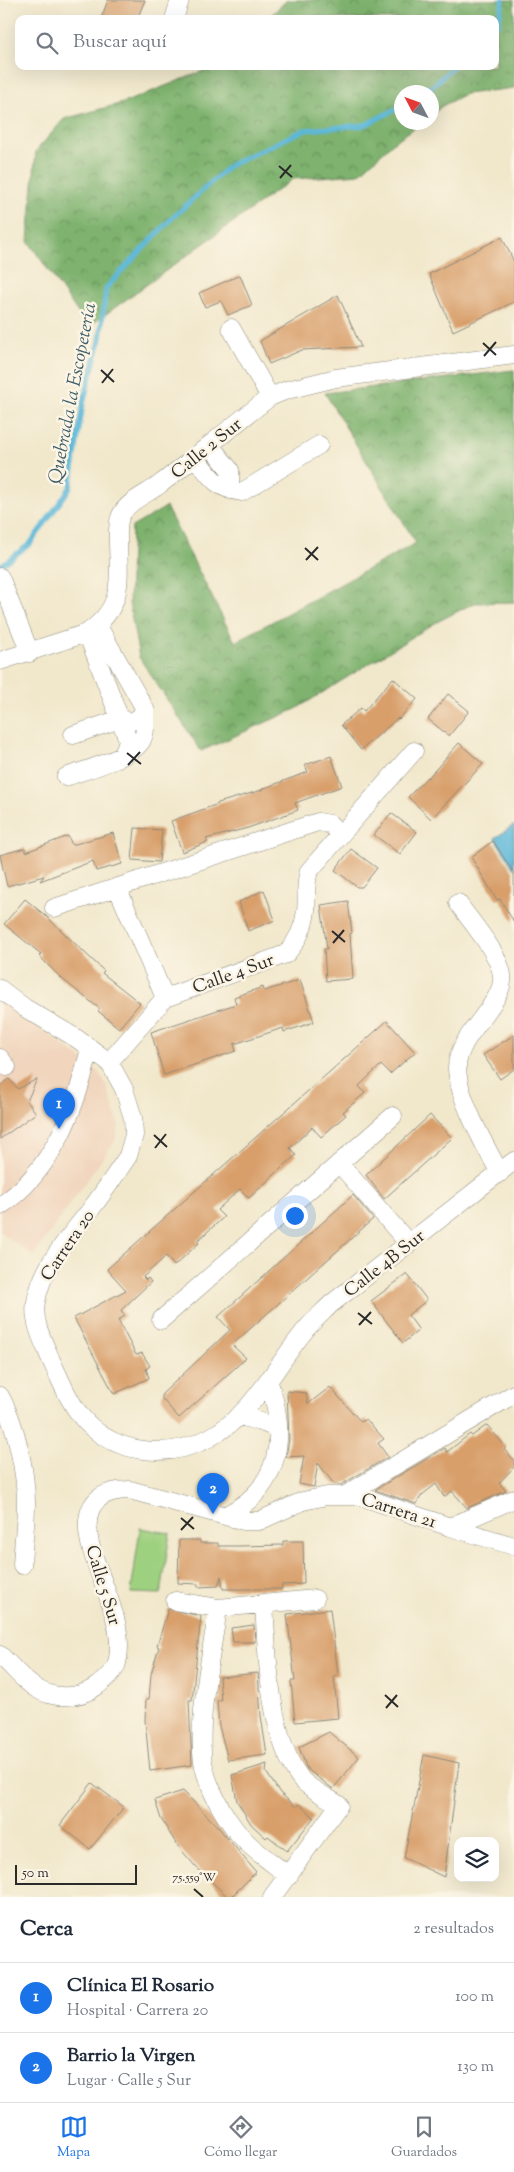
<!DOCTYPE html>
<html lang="es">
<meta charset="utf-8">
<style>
body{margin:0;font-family:"Sorts Mill Goudy",serif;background:#f6f6f7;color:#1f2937}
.controls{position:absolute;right:15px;bottom:15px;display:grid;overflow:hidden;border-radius:10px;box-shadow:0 5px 20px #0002}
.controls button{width:45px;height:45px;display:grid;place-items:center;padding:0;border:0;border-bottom:1px solid #e0e1e3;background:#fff;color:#1f2937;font:25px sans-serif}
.compass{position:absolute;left:394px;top:85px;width:45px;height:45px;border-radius:50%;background:#fff;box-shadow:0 5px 20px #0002;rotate:311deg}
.scale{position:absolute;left:15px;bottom:12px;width:122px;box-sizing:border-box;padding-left:5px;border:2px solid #2b2b2b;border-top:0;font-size:14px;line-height:18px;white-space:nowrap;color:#2b2b2b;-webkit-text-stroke:4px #fcf5e5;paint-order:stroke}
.you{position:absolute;left:294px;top:1215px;width:18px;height:18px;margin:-12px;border:4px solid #fff;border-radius:50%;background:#1a73e8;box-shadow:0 0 0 8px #1a73e833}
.badge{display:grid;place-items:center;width:32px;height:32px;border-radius:50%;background:#1a73e8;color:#fff;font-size:16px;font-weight:700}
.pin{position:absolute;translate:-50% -41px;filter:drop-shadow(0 1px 2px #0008)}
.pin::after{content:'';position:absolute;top:26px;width:18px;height:15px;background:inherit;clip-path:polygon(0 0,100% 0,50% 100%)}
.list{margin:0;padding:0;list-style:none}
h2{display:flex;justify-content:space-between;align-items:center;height:65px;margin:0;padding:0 20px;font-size:21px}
h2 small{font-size:16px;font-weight:400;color:#747a83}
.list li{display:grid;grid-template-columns:32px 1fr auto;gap:15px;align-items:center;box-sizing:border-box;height:70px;padding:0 20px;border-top:1px solid #e0e1e3}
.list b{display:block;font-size:19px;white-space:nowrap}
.list p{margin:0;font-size:16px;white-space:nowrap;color:#747a83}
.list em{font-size:16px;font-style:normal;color:#747a83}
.icon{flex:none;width:28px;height:28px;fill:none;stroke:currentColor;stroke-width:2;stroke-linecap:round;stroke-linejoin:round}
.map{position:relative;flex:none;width:514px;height:1897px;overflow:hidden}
.search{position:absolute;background:#fff;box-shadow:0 5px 20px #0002;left:15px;right:15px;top:15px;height:55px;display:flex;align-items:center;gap:12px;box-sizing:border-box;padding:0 18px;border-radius:10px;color:#747a83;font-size:19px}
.sheet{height:205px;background:#fff}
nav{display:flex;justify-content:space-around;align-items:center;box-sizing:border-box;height:70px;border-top:1px solid #e0e1e3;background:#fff;font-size:14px;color:#747a83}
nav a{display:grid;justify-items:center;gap:2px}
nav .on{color:#1a73e8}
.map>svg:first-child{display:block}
.built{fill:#f1d5bd}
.grass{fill:#9dd07f;stroke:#647e55}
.forest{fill:url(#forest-crowns);stroke:#546e4c}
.water{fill:#5bb7d9;stroke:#437182}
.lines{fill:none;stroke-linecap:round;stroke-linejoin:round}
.stream{stroke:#5bb7d9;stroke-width:5}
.building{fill:#d89f6a}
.minor-casing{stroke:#8e8a7c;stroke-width:19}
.minor{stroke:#fff;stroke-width:18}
.ticks{fill:none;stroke:#2b2b2b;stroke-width:2}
.labels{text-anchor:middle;stroke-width:5;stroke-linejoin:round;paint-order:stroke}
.street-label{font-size:18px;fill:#2b2b2b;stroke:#fcf5e5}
.water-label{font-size:19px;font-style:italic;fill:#3c5c68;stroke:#fcf5e5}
.ticks-label{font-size:12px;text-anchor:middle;fill:#2b2b2b;stroke:#fcf5e5;stroke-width:5;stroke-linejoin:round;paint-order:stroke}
</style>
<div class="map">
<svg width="514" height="1897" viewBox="0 0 514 1897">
<defs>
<pattern id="forest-crowns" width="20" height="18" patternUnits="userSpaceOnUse" patternTransform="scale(1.25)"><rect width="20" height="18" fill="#7eb26e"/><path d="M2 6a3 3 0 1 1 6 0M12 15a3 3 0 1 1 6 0" fill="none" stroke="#67915b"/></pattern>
</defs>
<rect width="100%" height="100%" fill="#fcf5e5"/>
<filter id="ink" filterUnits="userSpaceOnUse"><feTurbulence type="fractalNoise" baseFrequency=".02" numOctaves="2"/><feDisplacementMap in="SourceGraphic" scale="10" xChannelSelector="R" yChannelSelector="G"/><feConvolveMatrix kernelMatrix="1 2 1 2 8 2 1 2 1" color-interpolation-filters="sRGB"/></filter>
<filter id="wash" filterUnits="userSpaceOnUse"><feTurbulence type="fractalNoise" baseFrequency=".0096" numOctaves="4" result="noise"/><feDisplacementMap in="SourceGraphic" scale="20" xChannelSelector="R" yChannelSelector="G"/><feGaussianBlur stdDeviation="1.12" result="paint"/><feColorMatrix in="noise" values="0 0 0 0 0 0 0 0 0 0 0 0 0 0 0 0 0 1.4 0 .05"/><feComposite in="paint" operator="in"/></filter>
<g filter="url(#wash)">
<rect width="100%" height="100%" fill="#f1e8cc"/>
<path class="built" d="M0,999L97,1070L107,1086L119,1126L115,1141L33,1256L0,1231Z"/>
<path class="grass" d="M140,1528L170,1533L161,1594L131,1593Z"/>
<path class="forest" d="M287,0H514V88L465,94L442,106L432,115V92H402V122L422,123L395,141L359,174L293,179L88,327L28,241L36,151L64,119L123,103L215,66H495V19H267Z
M514,370V602L474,603L435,623L296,709L201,751L139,657L129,603L132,527L166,507L235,642L416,543L325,393Z"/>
<path class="water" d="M514,825V869L495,838Z"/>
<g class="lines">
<path class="stream" d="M495,26L498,24L503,0
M426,92L454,66
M0,566L30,544L70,488L83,403L100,340L106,288L170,220L230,165L304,130L365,125L402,106"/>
</g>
<g id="blocks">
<path class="building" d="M108,0H145L137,19H101Z
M502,237L514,262V302L453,331L429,274Z
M240,275L252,305L228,315L221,301L205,307L199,293Z
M338,295L361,347L302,350L269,364L260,341Z
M393,678L417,699L399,719L398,718L361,750L341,725L361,708L364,711Z
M448,694L469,711L449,736L428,719Z
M459,743L483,764L431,819L408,797L427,777L428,778Z
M331,756L342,786L295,803L298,810L248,828L206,839L208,842L182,852L171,821L218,804V803L262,790V789L308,772L305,765Z
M391,813L417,832L400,854L374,835Z
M135,828L162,830L159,862L132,860Z
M113,833L122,864L96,871L93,861L40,881L44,876L7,886L0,855L25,848L26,852L68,836L72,845Z
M493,841L514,873V922L500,899L497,900L471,857Z
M351,849L377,868L362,887H357L335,870Z
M264,890L275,920L248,931L239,902Z
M25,899L46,916L104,971L102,973L140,1003L119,1028L98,1011L100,1009L62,979L39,956L41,954L4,924Z
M348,901L352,933L350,934L353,979L326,981L324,949H327L321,905Z
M300,980L314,1022L284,1032L283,1028L234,1044L236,1051L164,1075L151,1032L236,1004L234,997L263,987L264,991Z
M387,1021L415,1052L390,1074L381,1065L359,1086L365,1093L343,1112L346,1115L321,1137L312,1127L290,1148L296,1155L249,1198L240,1189L217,1210L224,1217L197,1241L199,1243L174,1266L166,1256L143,1277L146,1280L148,1278L151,1282L121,1310L125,1316L118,1320L136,1355L142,1353L150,1366L146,1369L149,1378L114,1394L74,1318L126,1290L107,1269Z
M514,1035V1069L500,1079L483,1055Z
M9,1079L18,1089L37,1079L27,1101L36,1113L0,1139V1086Z
M430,1115L452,1138L384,1199L366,1175Z
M353,1195L373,1219L232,1345L246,1358L179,1418L162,1399V1394L230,1330L218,1317Z
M407,1274L427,1300L408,1315L419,1330L403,1343L371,1301Z
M330,1387L361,1422L366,1419L384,1439L378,1443L388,1457L341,1485L334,1484L318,1463L314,1487L299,1484L304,1456L286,1457L289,1439L287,1391L306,1393L308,1404Z
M487,1425L506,1447L504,1449L514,1460V1467L499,1483L506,1491L467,1508L452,1491L444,1497L436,1484L422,1495L416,1504L375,1490L445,1448L447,1452L470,1434L472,1436Z
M179,1540H200V1543H218V1546H239L283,1545V1541H303L304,1584L282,1585V1589H223L221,1576L218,1586L198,1587V1584L178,1583Z
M168,1609L201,1616L192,1700H189L192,1765L150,1771L145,1720L146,1699H149L151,1674L159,1647L157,1646Z
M330,1609L338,1675L334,1676L338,1718L295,1722L291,1681H295L287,1614Z
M254,1625L255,1642H233L231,1628Z
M258,1673L261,1716L267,1755L228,1760L219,1726L217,1701L221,1700L219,1677Z
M329,1732L359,1757L333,1789L307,1769L299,1747Z
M424,1755L459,1763L444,1877L404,1858Z
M267,1764L266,1772L280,1793L296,1807L299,1804L314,1817L287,1851L268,1836L266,1838L251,1824L237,1801L232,1775Z
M92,1783L124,1807L90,1849L60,1825Z
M183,1791L219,1828L256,1872L231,1897H228L196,1867L177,1845L161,1819L155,1800Z"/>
</g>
</g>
<g filter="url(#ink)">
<use href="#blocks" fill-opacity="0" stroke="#8e8a7c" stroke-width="1"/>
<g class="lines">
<defs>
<path id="minor" d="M174,19L180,0
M231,328L270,397
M210,445L230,470V490
M195,457C210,476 216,489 242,492L319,445
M0,577L30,653
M87,633L120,719C132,725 140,719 145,709L98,626
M0,661L87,633C124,607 119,582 118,542C118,534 117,523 121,515C128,501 147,494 159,485C197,456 232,426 270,397L287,390L336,378L514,355
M73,735L120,719L128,740L123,755
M66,777C85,770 134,757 142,740C147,730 145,719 145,709
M117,887L165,998
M458,903C471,922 499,953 502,975C506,1003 458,1033 457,1067C457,1096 485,1146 500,1173
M54,908L318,822L330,824L340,835
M0,989L25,1008L76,1038L109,1062L124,1089L133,1118L134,1135L128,1156C116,1174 104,1192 91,1209C69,1238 42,1265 36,1302C32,1321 44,1343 51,1360C61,1381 70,1405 86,1422C118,1455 170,1459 209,1438C254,1414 275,1366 307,1328C314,1320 323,1312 331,1304L514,1161
M0,1058L7,1067
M109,1062L165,998L286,954C297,942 304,928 306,911C308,896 304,887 309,871L414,751
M339,1163L409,1244
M0,1206C53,1171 76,1108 90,1048
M161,1320L393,1116
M0,1396C16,1424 26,1472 26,1503C26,1524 23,1544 22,1565
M240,1416L264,1423L278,1429
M344,1496L514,1394
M226,1515C281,1488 288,1434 268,1380
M450,1527L514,1499
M175,1601L218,1608L315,1599
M264,1603C267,1654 269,1738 301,1779C308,1788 329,1798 339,1805L272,1897
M218,1608C212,1651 199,1709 202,1752C203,1778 219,1808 234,1828C249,1848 270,1861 289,1876
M0,1655C10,1664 19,1676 30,1684C49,1700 78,1700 97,1686C104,1680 115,1672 117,1663C130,1613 76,1549 90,1511C96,1494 114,1490 130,1490L244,1521H259L303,1501L327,1496H360L450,1527L514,1546"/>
</defs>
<use href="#minor" class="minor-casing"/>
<use href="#minor" class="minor"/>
</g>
</g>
<path class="ticks" d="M279,166L292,177M280,178L291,165M483,343L496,355M484,356L496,342M101,370L114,382M102,383L113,369M305,548L318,560M306,560L318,547M127,753L141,764M128,765L140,752M332,931L345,942M333,943L344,930M154,1135L167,1147M155,1148L166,1134M358,1313L372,1324M359,1325L371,1312M181,1518L194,1529M181,1530L193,1517M385,1695L398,1707M386,1708L397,1695M194,1889L203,1897"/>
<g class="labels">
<g class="street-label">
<text transform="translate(206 448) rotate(-39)" y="6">Calle 2 Sur</text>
<text transform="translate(233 973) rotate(-20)" y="6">Calle 4 Sur</text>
<text transform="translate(67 1245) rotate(-56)" y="6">Carrera 20</text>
<text transform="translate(384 1263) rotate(-38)" y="6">Calle 4B Sur</text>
<text transform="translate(399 1510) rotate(18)" y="6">Carrera 21</text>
<text transform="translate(104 1585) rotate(73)" y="6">Calle 5 Sur</text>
</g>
<g class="water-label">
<text transform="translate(71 393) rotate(-79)" y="7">Quebrada la Escopetería</text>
</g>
</g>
<g class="ticks-label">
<text x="194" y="1881">75.559°W</text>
</g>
</svg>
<div class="controls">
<button><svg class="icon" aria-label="layers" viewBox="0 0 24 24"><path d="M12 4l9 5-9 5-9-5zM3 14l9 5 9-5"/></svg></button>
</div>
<svg class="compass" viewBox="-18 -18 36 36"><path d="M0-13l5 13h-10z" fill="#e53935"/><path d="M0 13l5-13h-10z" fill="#747a83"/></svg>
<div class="scale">50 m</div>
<div class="you"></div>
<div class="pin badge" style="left:59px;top:1129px">1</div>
<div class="pin badge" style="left:213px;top:1514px">2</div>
<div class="search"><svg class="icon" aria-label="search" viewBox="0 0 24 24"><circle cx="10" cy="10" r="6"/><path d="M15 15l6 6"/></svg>Buscar aquí</div>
</div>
<section class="sheet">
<h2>Cerca<small>2 resultados</small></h2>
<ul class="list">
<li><span class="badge">1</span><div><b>Clínica El Rosario</b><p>Hospital · Carrera 20</p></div><em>100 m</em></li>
<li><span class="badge">2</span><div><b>Barrio la Virgen</b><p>Lugar · Calle 5 Sur</p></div><em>130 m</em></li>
</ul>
</section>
<nav>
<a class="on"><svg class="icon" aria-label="map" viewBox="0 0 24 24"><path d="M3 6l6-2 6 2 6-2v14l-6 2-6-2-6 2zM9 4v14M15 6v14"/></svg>Mapa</a>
<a><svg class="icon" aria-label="directions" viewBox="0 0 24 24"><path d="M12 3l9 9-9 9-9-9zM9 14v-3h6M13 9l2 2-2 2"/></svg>Cómo llegar</a>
<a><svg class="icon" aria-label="saved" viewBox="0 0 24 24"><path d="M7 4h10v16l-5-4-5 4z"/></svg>Guardados</a>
</nav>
